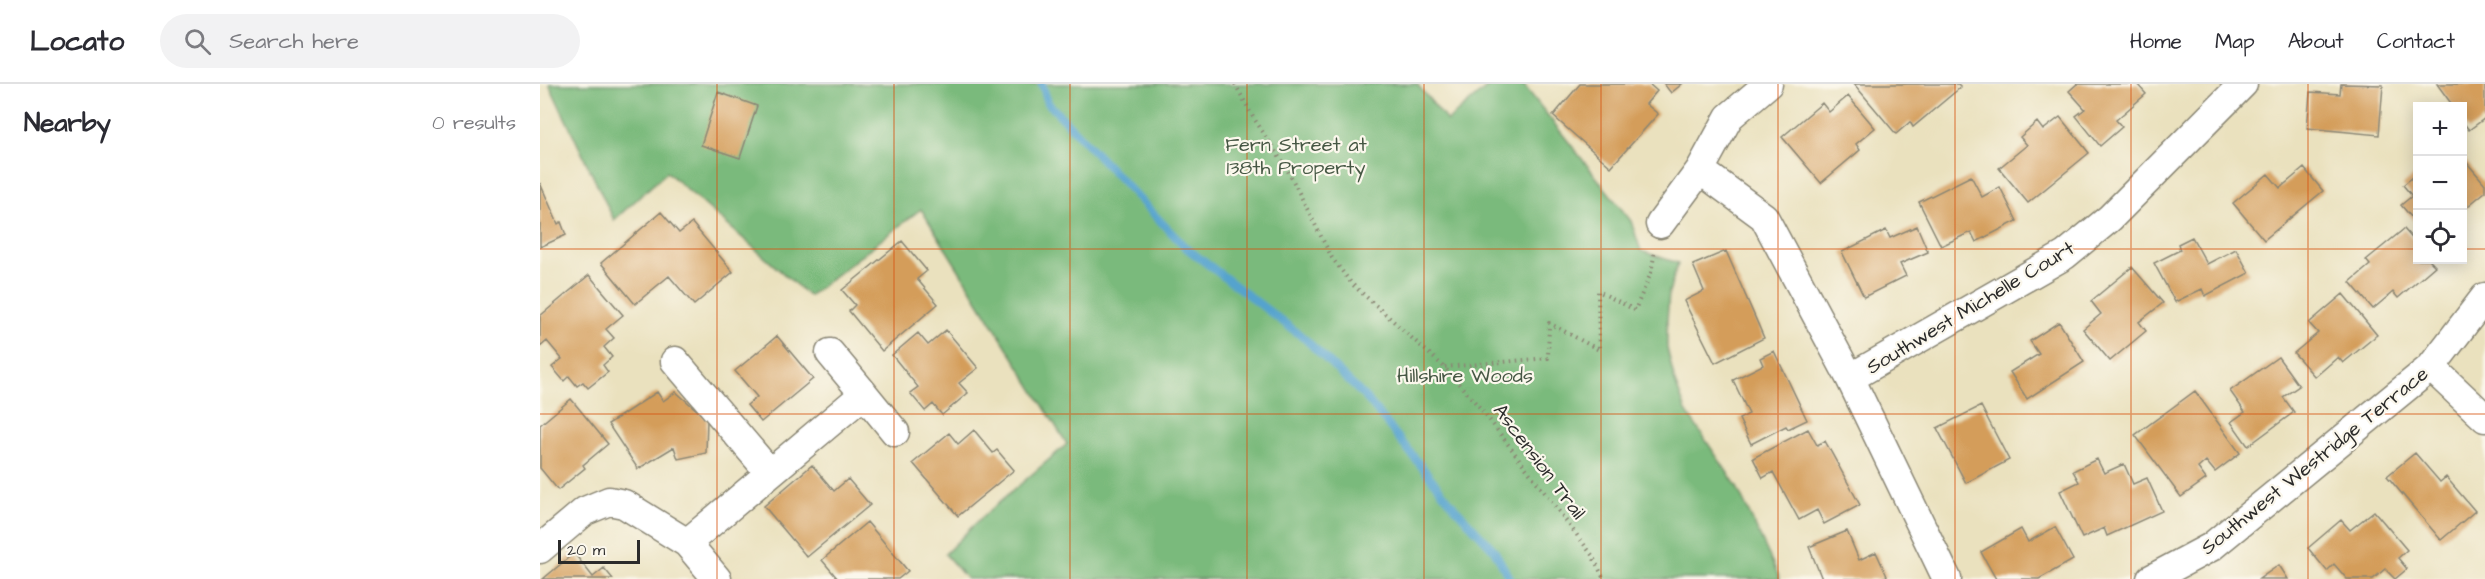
<!DOCTYPE html>
<meta charset="utf-8">
<style>
body{margin:0;font-family:"Architects Daughter",sans-serif;background:#f2f2f3;color:#2b2b33}
.controls{position:absolute;right:18px;top:18px;display:grid;overflow:hidden;border-radius:0px;box-shadow:0 3px 15px #0003}
.controls button{width:54px;height:54px;display:grid;place-items:center;padding:0;border:0;border-bottom:2px solid #e1e1e2;background:#fff;color:#2b2b33;font:30px sans-serif}
.scale{position:absolute;left:18px;bottom:15px;width:82px;box-sizing:border-box;padding-left:6px;border:3px solid #2b2b2b;border-top:0;font-size:16px;line-height:21px;white-space:nowrap;color:#2b2b2b;-webkit-text-stroke:4px #fbf7ec;paint-order:stroke}
.list{margin:0;padding:0;list-style:none}
h2{display:flex;justify-content:space-between;align-items:center;height:78px;margin:0;padding:0 24px;font-size:26px}
h2 small{font-size:20px;font-weight:400;color:#7c7c81}
.icon{flex:none;width:33px;height:33px;fill:none;stroke:currentColor;stroke-width:2;stroke-linecap:round;stroke-linejoin:round}
.map{position:relative;flex:none;width:1945px;height:495px;overflow:hidden}
header{display:flex;align-items:center;gap:36px;box-sizing:border-box;height:84px;padding:0 30px;background:#fff;border-bottom:2px solid #e1e1e2}
header strong{font-size:28px}
nav{display:flex;gap:33px;margin-inline-start:auto;font-size:21px}
.search{width:420px;height:54px;background:#f2f2f3;display:flex;align-items:center;gap:15px;box-sizing:border-box;padding:0 21px;border-radius:33px;color:#7c7c81;font-size:22px}
main{display:flex}
aside{flex:1;background:#fff}
.map>svg:first-child{display:block}
.forest{fill:#7aba7b;stroke:#527253;stroke-width:1.5}
.lines{fill:none;stroke-linecap:round;stroke-linejoin:round}
.stream{stroke:#54a3ce;stroke-width:8}
.building{fill:#d49d5a}
.minor-casing{stroke:#8a8674;stroke-width:31}
.path{stroke:#8a8674;stroke-width:4;stroke-dasharray:1.5 4.5;stroke-linecap:butt}
.minor{stroke:#fff;stroke-width:28}
.grid{fill:none;stroke:#d5540f;stroke-width:1.5;stroke-opacity:0.55}
.labels{text-anchor:middle;stroke-width:4.5;stroke-linejoin:round;paint-order:stroke}
.park-label{font-size:20px;fill:#465744;stroke:#fbf7ec}
.street-label{font-size:20px;fill:#2b2b2b;stroke:#fbf7ec}
</style>
<header>
<strong>Locato</strong>
<div class="search"><svg class="icon" aria-label="search" viewBox="0 0 24 24"><circle cx="10" cy="10" r="6"/><path d="M15 15l6 6"/></svg>Search here</div>
<nav><a>Home</a><a>Map</a><a>About</a><a>Contact</a></nav>
</header>
<main>
<aside>
<h2>Nearby<small>0 results</small></h2>
<ul class="list">
</ul>
</aside>
<div class="map">
<svg width="1945" height="495" viewBox="0 0 1945 495">
<rect width="100%" height="100%" fill="#fbf7ec"/>
<filter id="ink" filterUnits="userSpaceOnUse"><feTurbulence type="fractalNoise" baseFrequency=".0167" numOctaves="2"/><feDisplacementMap in="SourceGraphic" scale="12" xChannelSelector="R" yChannelSelector="G"/><feConvolveMatrix kernelMatrix="1 2 1 2 8 2 1 2 1" color-interpolation-filters="sRGB"/></filter>
<filter id="wash" filterUnits="userSpaceOnUse"><feTurbulence type="fractalNoise" baseFrequency=".008" numOctaves="4" result="noise"/><feDisplacementMap in="SourceGraphic" scale="24" xChannelSelector="R" yChannelSelector="G"/><feGaussianBlur stdDeviation="1.35" result="paint"/><feColorMatrix in="noise" values="0 0 0 0 0 0 0 0 0 0 0 0 0 0 0 0 0 1.4 0 .05"/><feComposite in="paint" operator="in"/></filter>
<g filter="url(#wash)">
<rect width="100%" height="100%" fill="#eae1be"/>
<path class="forest" d="M9,0H877L907,37L951,0H983L1091,137L1101,167L1138,179L1129,208L1127,237V264L1135,298L1146,327L1196,401L1240,495H427L405,470L440,435L527,360L381,125L269,212L127,88L74,136Z"/>
<g class="lines">
<path class="stream" d="M502,0L508,19L645,163L764,254L827,315L916,425L954,466L970,495"/>
</g>
<g id="blocks">
<path class="building" d="M1040,0H1109L1117,7L1106,20L1118,30L1071,83L1013,32Z
M1124,0H1142L1131,9Z
M1314,0H1418L1421,3L1373,43L1370,38L1356,50Z
M1537,0H1597L1606,10L1576,36L1582,43L1560,62L1536,32L1545,25L1529,7Z
M1801,0L1843,1L1839,51L1767,44L1770,8L1800,10Z
M1897,0H1945V34L1929,46L1922,37V22H1913Z
M178,8L217,22L200,74L161,61Z
M1308,12L1335,44L1316,60L1320,66L1281,99L1242,53L1282,19L1289,28Z
M1520,33L1549,69L1488,119L1459,84L1487,61L1480,53L1497,38L1503,46Z
M1922,73L1945,100V108L1922,127Z
M1764,84L1783,107L1724,156L1693,119L1728,90L1740,104Z
M1878,89V141L1861,121L1872,112L1863,101Z
M1431,92L1442,113L1460,103L1477,137L1436,158L1431,148L1401,162L1379,118Z
M0,99L18,140L21,138L26,151L0,163Z
M121,128L139,149L152,139L193,188L154,221L129,192L95,220L61,179Z
M1377,142L1388,168L1360,180L1366,192L1324,213L1302,168L1346,146L1350,154Z
M1864,145L1878,161V176H1889L1895,182L1858,214L1853,208L1833,225L1810,198L1830,181L1826,176Z
M1652,153L1667,180L1696,165L1709,189L1665,212L1662,205L1635,218L1614,179L1640,166L1638,160Z
M362,157L387,187L377,195L398,220L342,267L309,227L315,221L302,206Z
M1186,167L1224,254L1175,279L1144,217L1164,207L1153,181Z
M1592,183L1623,219L1599,238L1606,247L1570,277L1543,245L1561,230L1551,217Z
M49,191L83,231L66,245L74,254L64,263L72,273L63,281L68,288L48,304L43,298L37,302L29,292L24,297L12,283L22,275L7,257L0,263V232Z
M1803,210L1837,251L1803,279L1798,273L1775,293L1754,269L1778,249L1769,239Z
M1519,238L1544,278L1487,315L1470,288L1499,270L1490,257Z
M406,246L438,284L419,299L428,309L402,331L393,320L385,327L370,309L378,303L352,271L378,249L388,261Z
M237,252L273,295L221,338L207,321L217,313L195,287Z
M1234,267L1267,336L1248,345L1246,342L1211,360L1199,335L1209,330L1193,296L1223,281L1220,274Z
M1738,273L1759,302L1743,313L1754,328L1708,362L1691,338L1705,328L1690,307Z
M1655,307L1700,369L1675,388L1666,377L1658,384L1666,395L1641,413L1595,351Z
M117,308L123,317L136,308L167,335L166,369L138,375L134,363L98,385L68,340Z
M31,315L68,360L43,381L45,384L18,406L0,384V341Z
M1441,322L1469,376L1426,399L1397,344Z
M1268,345L1277,361L1285,357L1320,421L1284,440L1277,426L1259,436L1233,388L1223,394L1213,374Z
M434,346L453,369L457,366L474,386L418,432L373,379L409,349L418,360Z
M1875,369L1900,398L1906,393L1935,427L1901,456L1847,392Z
M1557,375L1564,389L1584,380L1593,400L1607,394L1622,427L1567,452L1564,444L1542,454L1520,407L1539,398L1533,387Z
M272,381L294,407L308,395L330,421L267,473L224,422Z
M1834,427L1867,466L1858,474L1867,485L1855,495L1845,485L1833,495H1807L1794,480L1787,487L1768,464L1801,436L1810,446Z
M327,438L368,487L358,495H298L282,476Z
M1515,443L1533,476L1499,495H1456L1441,468L1481,445L1488,458Z
M1307,447L1319,476L1336,468L1347,492L1340,495H1282L1269,463Z
M34,469L53,493L64,484L73,495H3Z
M1739,481L1748,495H1719Z"/>
</g>
</g>
<g filter="url(#ink)">
<use href="#blocks" fill-opacity="0" stroke="#8a8674" stroke-width="1.5"/>
<g class="lines">
<defs>
<path id="minor" d="M1160,86L1224,133L1310,294L1407,495
M1120,140L1160,86L1189,33L1228,0
M135,277L230,389
M1891,283L1945,334
M1310,294L1525,171L1570,134L1703,0
M324,310L355,348
M147,459L324,310L290,269
M0,465L45,427L69,417L84,420L147,459L177,495
M1611,495L1671,463L1891,283L1945,213"/>
</defs>
<use href="#minor" class="minor-casing"/>
<path class="path" d="M695,0L713,33L747,85L792,174L812,200L904,283L942,326L1052,471L1064,495
M905,283L1008,274L1009,239L1059,266L1058,207L1095,226L1111,189L1115,167"/>
<use href="#minor" class="minor"/>
</g>
</g>
<path class="grid" d="M177,0V495M354,0V495M530,0V495M707,0V495M884,0V495M1061,0V495M1238,0V495M1415,0V495M1591,0V495M1768,0V495M0,165H1878M1922,165H1945M0,330H1945"/>
<g class="labels">
<g class="park-label">
<text x="756" y="67">Fern Street at<tspan x="756" dy="23">138th Property</tspan></text>
<text x="925" y="298">Hillshire Woods</text>
</g>
<g class="street-label">
<text transform="translate(1430 223) rotate(-31)" y="7">Southwest Michelle Court</text>
<text transform="translate(1774 376) rotate(-39)" y="7">Southwest Westridge Terrace</text>
<text transform="translate(1000 377) rotate(53)" y="7">Ascension Trail</text>
</g>
</g>
</svg>
<div class="controls">
<button>+</button>
<button>−</button>
<button><svg class="icon" aria-label="locate" viewBox="0 0 24 24"><circle cx="12" cy="12" r="6"/><path d="M12 2v4M12 18v4M2 12h4M18 12h4"/></svg></button>
</div>
<div class="scale">20 m</div>
</div>
</main>
